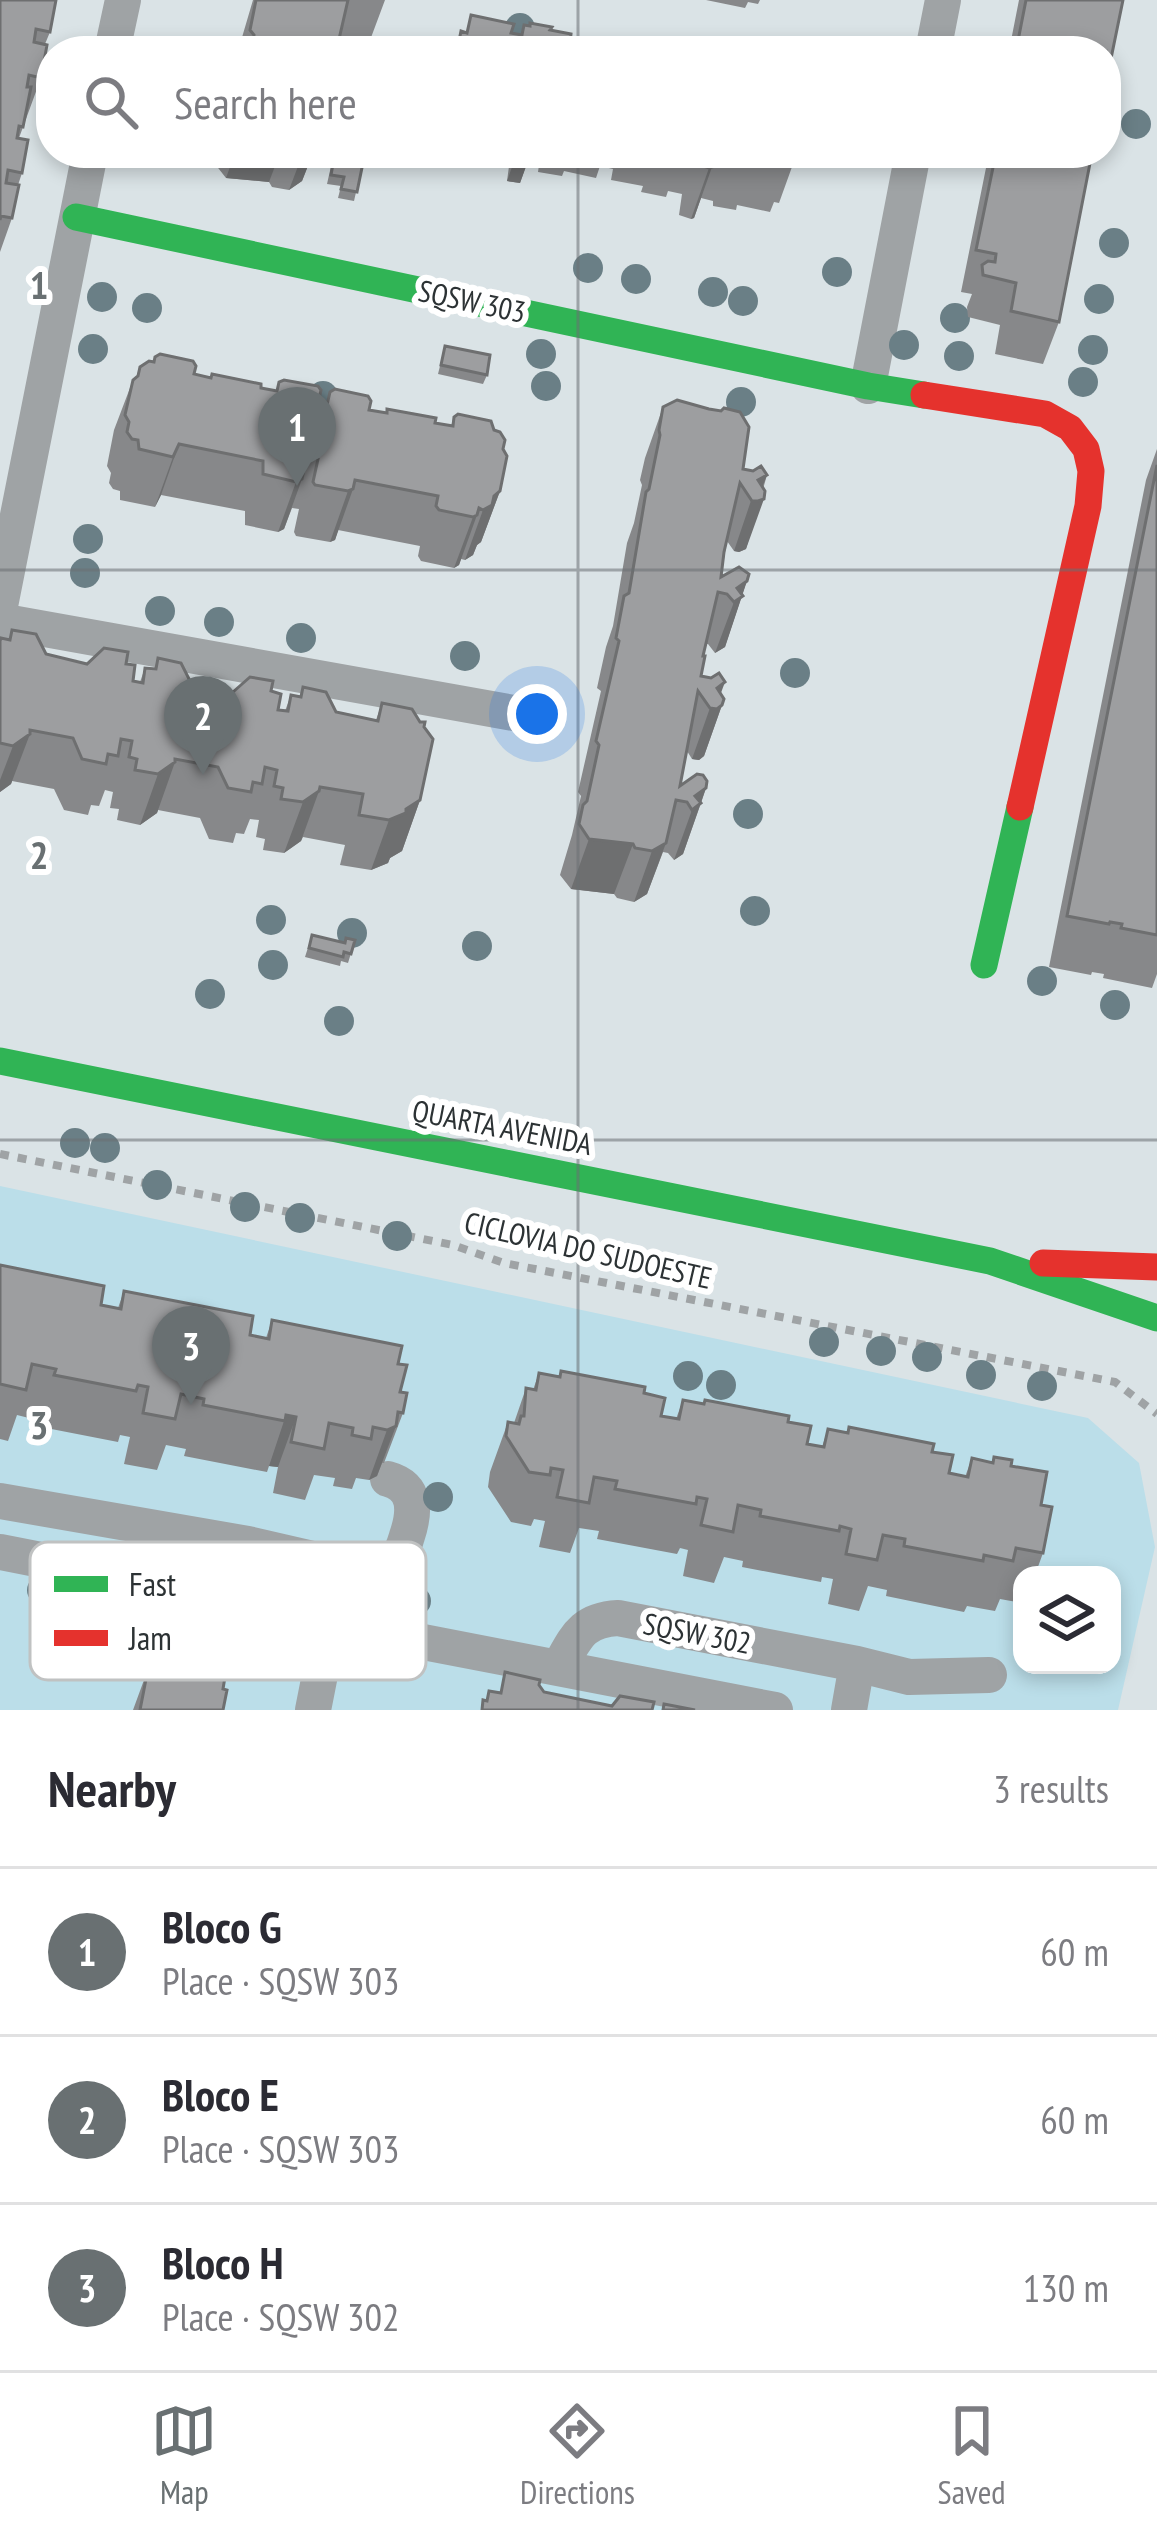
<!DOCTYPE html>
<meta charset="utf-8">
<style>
body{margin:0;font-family:"PT Sans Narrow",sans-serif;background:#f2f2f3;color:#2b2b33}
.controls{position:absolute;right:36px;bottom:36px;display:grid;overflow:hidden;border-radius:24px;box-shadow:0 6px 18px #0003}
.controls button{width:108px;height:108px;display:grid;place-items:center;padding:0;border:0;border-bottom:3px solid #e1e1e2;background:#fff;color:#2b2b33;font:60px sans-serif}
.you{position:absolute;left:537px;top:714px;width:42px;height:42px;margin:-30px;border:9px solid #fff;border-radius:50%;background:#1a73e8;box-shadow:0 0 0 18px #1a73e833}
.badge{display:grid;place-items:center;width:78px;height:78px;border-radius:50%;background:#697072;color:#fff;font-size:39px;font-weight:700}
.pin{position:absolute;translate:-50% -99px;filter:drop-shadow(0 3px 6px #0008)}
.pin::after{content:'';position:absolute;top:63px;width:42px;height:36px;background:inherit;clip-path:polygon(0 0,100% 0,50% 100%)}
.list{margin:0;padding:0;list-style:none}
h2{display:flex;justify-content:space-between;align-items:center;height:156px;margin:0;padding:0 48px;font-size:51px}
h2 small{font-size:39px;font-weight:400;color:#7c7c81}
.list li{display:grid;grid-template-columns:78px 1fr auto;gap:36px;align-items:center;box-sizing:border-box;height:168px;padding:0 48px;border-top:3px solid #e1e1e2}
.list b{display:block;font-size:45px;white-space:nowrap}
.list p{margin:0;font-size:39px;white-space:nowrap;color:#7c7c81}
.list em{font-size:39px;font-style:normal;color:#7c7c81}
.icon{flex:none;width:66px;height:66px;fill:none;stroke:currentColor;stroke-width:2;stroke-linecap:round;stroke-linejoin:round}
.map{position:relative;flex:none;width:1157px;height:1710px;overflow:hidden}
.search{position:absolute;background:#fff;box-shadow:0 6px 18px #0003;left:36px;right:36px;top:36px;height:132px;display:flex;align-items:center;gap:30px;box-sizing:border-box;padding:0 42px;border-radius:48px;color:#7c7c81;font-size:45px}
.sheet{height:660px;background:#fff}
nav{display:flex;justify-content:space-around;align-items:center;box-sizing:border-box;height:168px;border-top:3px solid #e1e1e2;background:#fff;font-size:33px;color:#7c7c81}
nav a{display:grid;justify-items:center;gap:6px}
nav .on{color:#697072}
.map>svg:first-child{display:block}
.green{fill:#bbdee9;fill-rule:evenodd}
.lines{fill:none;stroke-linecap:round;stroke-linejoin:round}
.path{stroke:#9fa3a5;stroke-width:8;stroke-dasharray:9 9;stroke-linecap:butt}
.street{stroke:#9fa3a5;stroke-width:36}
.fast{stroke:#30b455;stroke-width:27}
.jam{stroke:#e5322d;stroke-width:27}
.tree{fill:#6a7f86}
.wall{fill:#87888a}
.shaded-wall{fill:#6e6f70}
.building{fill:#9d9ea0;stroke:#6e6f70;stroke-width:3}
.grid{fill:none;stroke:#697072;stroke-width:3;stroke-opacity:0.55}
.labels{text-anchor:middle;stroke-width:12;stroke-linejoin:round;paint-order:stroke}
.street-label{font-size:30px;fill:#2c3234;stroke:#fff}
.key{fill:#fff;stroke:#c0c2c2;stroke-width:3}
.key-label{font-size:33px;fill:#2c3234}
.grid-label{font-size:39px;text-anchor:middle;font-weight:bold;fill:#697072;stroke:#fff;stroke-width:12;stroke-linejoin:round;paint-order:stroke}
</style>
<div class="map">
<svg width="1157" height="1710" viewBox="0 0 1157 1710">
<rect width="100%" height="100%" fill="#dae3e6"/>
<path class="green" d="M0,1186L1088,1418L1139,1463L1155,1547L1118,1710H0ZM1022,1575H1112V1665H1022Z"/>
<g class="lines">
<path class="path" d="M0,1154L453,1245L504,1263L1115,1382L1157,1414"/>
<path class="street" d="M112,51L123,0
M933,51L943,0
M868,386L913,153
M0,606L90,153
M0,621L519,714
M0,1501L248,1544L352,1568C365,1569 380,1570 392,1563C401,1557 404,1546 407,1536C415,1512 417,1487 388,1479
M0,1552L183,1588L330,1624L313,1710
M330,1624L775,1710
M559,1667C576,1638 581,1620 618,1618L857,1664L909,1677L989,1675
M849,1710L857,1664"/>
<path class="fast" d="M76,217L868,386L924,395
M984,965L1020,807
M0,1061L990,1261L1157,1318"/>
<path class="jam" d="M924,395L1045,414L1070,428L1086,449L1091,471L1088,506L1020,807
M1043,1263L1157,1267"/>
</g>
<g class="tree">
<circle cx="520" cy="28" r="15"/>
<circle cx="1136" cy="124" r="15"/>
<circle cx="1114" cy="243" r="15"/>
<circle cx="588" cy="268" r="15"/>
<circle cx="837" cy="272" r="15"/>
<circle cx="636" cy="279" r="15"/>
<circle cx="713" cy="292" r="15"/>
<circle cx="102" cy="297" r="15"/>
<circle cx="1099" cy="299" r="15"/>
<circle cx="743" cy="301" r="15"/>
<circle cx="147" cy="308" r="15"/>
<circle cx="955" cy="318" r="15"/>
<circle cx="904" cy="345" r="15"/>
<circle cx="93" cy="349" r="15"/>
<circle cx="1093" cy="350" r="15"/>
<circle cx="541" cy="354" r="15"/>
<circle cx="959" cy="356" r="15"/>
<circle cx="1083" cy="382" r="15"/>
<circle cx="546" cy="386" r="15"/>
<circle cx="323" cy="396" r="15"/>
<circle cx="741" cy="402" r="15"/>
<circle cx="88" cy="539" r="15"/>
<circle cx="85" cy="573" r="15"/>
<circle cx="160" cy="611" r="15"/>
<circle cx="219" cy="622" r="15"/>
<circle cx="301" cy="638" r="15"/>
<circle cx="465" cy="656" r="15"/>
<circle cx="795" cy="673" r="15"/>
<circle cx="748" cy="814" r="15"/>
<circle cx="755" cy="911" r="15"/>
<circle cx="271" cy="920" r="15"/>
<circle cx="352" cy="933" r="15"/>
<circle cx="477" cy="946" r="15"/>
<circle cx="273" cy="965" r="15"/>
<circle cx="1042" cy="981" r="15"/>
<circle cx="210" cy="994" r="15"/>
<circle cx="1115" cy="1005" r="15"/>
<circle cx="339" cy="1021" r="15"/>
<circle cx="75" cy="1143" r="15"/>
<circle cx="105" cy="1148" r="15"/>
<circle cx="157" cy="1185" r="15"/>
<circle cx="245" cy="1207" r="15"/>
<circle cx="300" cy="1218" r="15"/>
<circle cx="397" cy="1236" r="15"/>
<circle cx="824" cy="1342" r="15"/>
<circle cx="881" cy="1351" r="15"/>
<circle cx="927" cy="1357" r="15"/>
<circle cx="981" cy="1375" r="15"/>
<circle cx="688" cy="1376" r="15"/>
<circle cx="721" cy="1385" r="15"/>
<circle cx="1042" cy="1386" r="15"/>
<circle cx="438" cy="1497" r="15"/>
<circle cx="42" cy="1590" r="15"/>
<circle cx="416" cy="1601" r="15"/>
</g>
<path class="wall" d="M0,0L50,32L45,44L41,78L19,138L22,173L18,185L12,218L0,252Z
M253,0H385L366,51L349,48L340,37L337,48L339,51H238Z
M706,0H760L758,4L748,2L745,8Z
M1019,0H1123L1106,51H1009Z
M217,153H313L302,181L289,190L272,187L269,182L226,178L215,164Z
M334,153H365L354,201L338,198L341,186L327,184Z
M469,153H797L779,203L774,202L770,212L737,205L736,210L713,206V201L701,198L694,218L691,219L679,215L682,194L668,191L666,197L641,192L643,186L611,180L613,169L600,166L596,178L564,171L562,176L538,172L539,165L527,163L520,183L507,181L510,159L494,157L492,162L468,158Z
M989,153H1092L1059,322L1043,364L995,354L1000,325L968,317L967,307L972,294L961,292Z
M445,346L487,375L483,384L438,374Z
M140,367L194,374L276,391L279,382L316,412L322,413L330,392L369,410L451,426L454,417L494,430L503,449L500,491L481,542L477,545L473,555L465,560L461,559L459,565L454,568L421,561L418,556L420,546L338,530L335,540L330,542L296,536L294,532L299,509L292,508L284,529L278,532L245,525V511L161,495L155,507L120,500V491L113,489L109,483L111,473L107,466L114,430L133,380L136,377Z
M663,407L743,469L767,475L746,549L739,552L734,551L727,541L721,577L749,574L725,647L715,653L708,644H706L703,656L701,676L720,694L722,705L704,756L699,760L692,759L687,751L680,786L706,788L701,803L683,854L674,860L668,853L663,852L647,894L634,902L617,898L614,894L571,889L560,875L572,835L581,796L578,792L601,691L597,688L606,647L613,626L627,543L634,523L642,485L640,480L645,458Z
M1157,449V974L1152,988L1103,978L1104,974L1092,972L1091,975L1049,967L1146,480Z
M12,630L46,654L87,664H126L133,681L140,682L145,668L154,669L158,658L191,683L228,691H271L278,710L285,711L291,695L299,697L303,687L336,712L376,720L382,703L420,800L402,851L390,858L388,863L371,870L340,865L345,845L303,837L301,841L284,853L263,850L265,839L256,837L259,820L250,819L244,834L236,833L233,843L209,839L200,818L158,810L157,813L140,825L117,820L119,809L110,808L113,792L105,790L99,806L91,805L88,815L64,810L54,789L12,781L11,784L0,792V639H9Z
M312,935L345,943L355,940L348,963L341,961L340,966L305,957Z
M0,1265L101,1305L118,1308L124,1291L250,1335L266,1338L272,1320L398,1364L403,1413L384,1463H382L377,1476L369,1480L356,1478L352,1489L333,1486L335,1478L314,1475L305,1500L273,1493L278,1467L269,1466L267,1472L184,1456L186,1449L166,1445L157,1470L124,1464L130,1437L120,1435L118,1442L36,1426L37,1420L17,1415L8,1441L0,1439Z
M561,1371L644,1393L661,1416L676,1419L683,1400L788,1422L807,1444L822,1447L828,1429L847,1433L849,1427L932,1452L949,1473L965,1477L972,1458L1011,1466L1041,1505L1043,1553L1035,1575H1022V1603L1000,1599L995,1611L967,1606L964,1612L886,1596L887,1590L868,1586L859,1611L828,1604L833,1579L822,1577L821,1582L742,1567L743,1561L724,1557L714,1583L683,1576L688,1550L680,1548L677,1554L597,1539L599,1531L579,1528L570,1553L539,1547L545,1521L534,1519L531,1526L511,1522L488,1487L490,1472L508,1422L514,1423L526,1388L533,1390L539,1373L559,1377Z
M160,1658L171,1666L223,1689V1710H133L148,1669L155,1670Z"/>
<path class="shaded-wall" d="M235,153H280L269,182L226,178Z
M303,153H313L302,181L289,190Z
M517,153H531L520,183L507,181Z
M712,167L694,218L691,219L709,168Z
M179,444L161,495L155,507L173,457Z
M767,475L757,501L764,499L746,549L739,552L734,551L758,480Z
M302,479L284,529L278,532L296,482Z
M353,489L335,540L330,542L348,491Z
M500,491L481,542L477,545L473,555L465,560L483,510Z
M477,515L459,565L454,568L473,517Z
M747,581L725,647L715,653L734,602L737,588Z
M725,682L715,709L722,705L704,756L699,760L692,759L717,688Z
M30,734L11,784L0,792V780L13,746Z
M175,762L157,813L140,825L158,774Z
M706,788L683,854L674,860L692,810L695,796Z
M319,791L301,841L284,853L303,802Z
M420,800L402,851L390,858L388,863L371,870L389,820Z
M589,839L633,844L614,894L571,889Z
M666,843L647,894L634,902L652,851Z
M286,1415L296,1417L278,1467L269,1466Z
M396,1426L377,1476L369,1480L387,1430Z"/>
<path class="building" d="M0,0H56L50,32L36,29L34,42L47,45L41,78L29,75L27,87H31L23,127L19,126L17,138L28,140L22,173L8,170L6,183L19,185L12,218L1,216L0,220Z
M256,0H348L337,48L340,49L339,51H251L254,35L250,30Z
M1026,0H1123L1106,83V51H1016Z
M471,15L514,24L511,33L522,35L524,25L530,26V23L552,27L550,30L571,34L570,43L581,45L580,48H586L588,38L630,47L629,51H457L461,31L467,33Z
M335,153H365L357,192L341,189L344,177L331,175Z
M699,153H715L712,167L709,168L697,164Z
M731,153H790L788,162L755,155L754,160L731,155Z
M996,153H1092L1059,322L1011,311L1016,283L983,275L982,265L988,261L995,262L996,254L976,250Z
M445,346L490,355L487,375L441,365Z
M160,354L193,361L196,366L194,374L211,378L212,374L261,384V388L277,391L279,382L284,380L318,386L321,390L316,412L325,414L330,392L335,389L368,396L371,401L369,410L387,413V409L436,418L435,423L453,426L454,417L458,414L491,421L494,430L500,432L505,440L503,449L507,456L500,491L494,496L492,505L483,510L479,508L477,515L473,517L439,510L436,506L438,496L355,480L353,489L348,491L315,485L313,482L318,459L307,456L302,479L296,482L263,474V461L179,444L173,457L139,449L138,440L132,439L127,432L129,422L125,415L133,380L138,376L140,367L149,361L154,362L155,357Z
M677,400L709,409L721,411L724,408L740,412L749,427L743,469L753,471L761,466L767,475L758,480L765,491L764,499L758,501H752L740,483L724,552L721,577L739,567L749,574L747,581L737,588L743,596L734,602L727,594L718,592L703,656H705L701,676L711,678L719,673L725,682L717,688L724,699L722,705L717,709L710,708L698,691L680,786L697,774L703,775L707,781L706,788L695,796L701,803L692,810L687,802L676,800L666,843L652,851L635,848L633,844L589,839L579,824L583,805L587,801L599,745L596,741L619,641L616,638L624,596L629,593L646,492L649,489L660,435L659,430L663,407Z
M1157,465V935L1121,928L1122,924L1110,922L1109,924L1067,916Z
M12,630L36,634L46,654L87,664L104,648L128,652L126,664L135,665L133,681L143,683L145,668L156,669L158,658L181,663L191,683L228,691L233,692L250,677L273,681L271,691L281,694L278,710L288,711L291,695L301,697L303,687L326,692L336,712L378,721L382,703L412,709L420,722H425L424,727L433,739L420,800L406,809V813L389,820L359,815L363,794L320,787L319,791L303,802L281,799L283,788L274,786L277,770L265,767L262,784L253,782L251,792L228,788L218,767L175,759V762L158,774L135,770L137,759L129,757L132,741L121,739L118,756L108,754L106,764L82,759L73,738L30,730V734L13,746L0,743V641L1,638L10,640Z
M312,935L345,943L346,938L355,940L351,954L344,952L343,957L309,948Z
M0,1265L104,1286L101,1305L121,1309L124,1291L253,1316L250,1335L269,1339L272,1320L402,1346L398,1364L407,1365L400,1392L407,1393L403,1413L398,1412L396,1426L387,1430L373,1427L371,1439L352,1435L353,1428L329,1423L324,1449L291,1442L296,1417L286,1415L285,1421L203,1405L204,1399L181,1394L175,1419L143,1413L148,1387L138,1385L136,1391L54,1375L56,1369L32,1364L26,1390L0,1384Z
M561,1371L645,1387L644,1393L665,1398L661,1416L679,1419L683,1400L704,1404L705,1400L789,1416L788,1422L811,1426L807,1444L824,1447L828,1429L848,1433L849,1427L934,1444L932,1452L953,1455L949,1473L968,1477L972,1458L993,1463L994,1457L1012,1460L1011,1466L1047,1472L1041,1505L1052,1507L1043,1553L1016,1548L1013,1561L984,1555L983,1561L904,1546L905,1539L883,1535L877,1560L846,1554L851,1529L840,1526L839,1531L760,1516L761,1510L738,1505L733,1532L701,1525L707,1499L697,1497L696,1504L615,1489L617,1481L594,1477L589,1503L557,1497L563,1470L551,1468L550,1475L529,1472L506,1436L508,1422L519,1424L521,1416H524L526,1388L536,1390L539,1373L560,1377Z
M160,1658L172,1660L171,1666L186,1671L225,1677L223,1689L227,1690L223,1710H140L148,1669L157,1671Z
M505,1672L540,1680L539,1685L544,1692L612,1706L620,1696L654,1702L652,1710H482L483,1700L487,1701L489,1691L501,1693Z
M664,1704L695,1710H663Z"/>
<path class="grid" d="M578,0V51M578,153V1710M0,570H1157M0,1140H1157"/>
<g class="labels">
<g class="street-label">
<text transform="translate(472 302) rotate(12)" y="10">SQSW 303</text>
<text transform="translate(502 1128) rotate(11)" y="10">QUARTA AVENIDA</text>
<text transform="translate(588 1251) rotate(13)" y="10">CICLOVIA DO SUDOESTE</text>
<text transform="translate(697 1634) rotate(11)" y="10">SQSW 302</text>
</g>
</g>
<rect x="30" y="1542" width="396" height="138" rx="18" class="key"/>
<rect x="54" y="1576" width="54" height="16" fill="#30b455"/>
<rect x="54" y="1630" width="54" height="16" fill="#e5322d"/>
<g class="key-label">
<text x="129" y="1596">Fast</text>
<text x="129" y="1650">Jam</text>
</g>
<g class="grid-label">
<text x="39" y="299">1</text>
<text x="39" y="869">2</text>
<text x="39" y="1439">3</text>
</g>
</svg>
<div class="controls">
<button><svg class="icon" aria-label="layers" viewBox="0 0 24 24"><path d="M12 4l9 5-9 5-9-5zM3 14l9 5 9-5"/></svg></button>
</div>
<div class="you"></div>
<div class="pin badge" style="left:297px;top:486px">1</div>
<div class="pin badge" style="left:203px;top:775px">2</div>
<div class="pin badge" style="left:191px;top:1405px">3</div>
<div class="search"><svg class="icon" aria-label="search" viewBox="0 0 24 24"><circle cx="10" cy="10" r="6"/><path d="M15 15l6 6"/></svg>Search here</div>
</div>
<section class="sheet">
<h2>Nearby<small>3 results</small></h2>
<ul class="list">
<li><span class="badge">1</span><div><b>Bloco G</b><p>Place · SQSW 303</p></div><em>60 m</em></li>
<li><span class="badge">2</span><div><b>Bloco E</b><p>Place · SQSW 303</p></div><em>60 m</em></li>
<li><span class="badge">3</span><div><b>Bloco H</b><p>Place · SQSW 302</p></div><em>130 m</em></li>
</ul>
</section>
<nav>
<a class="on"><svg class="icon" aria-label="map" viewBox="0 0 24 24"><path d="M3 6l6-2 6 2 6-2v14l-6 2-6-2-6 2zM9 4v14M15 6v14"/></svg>Map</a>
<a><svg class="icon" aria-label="directions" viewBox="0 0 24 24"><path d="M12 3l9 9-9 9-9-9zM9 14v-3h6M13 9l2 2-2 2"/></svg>Directions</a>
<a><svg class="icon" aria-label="saved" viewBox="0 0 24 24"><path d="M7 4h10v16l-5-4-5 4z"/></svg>Saved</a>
</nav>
